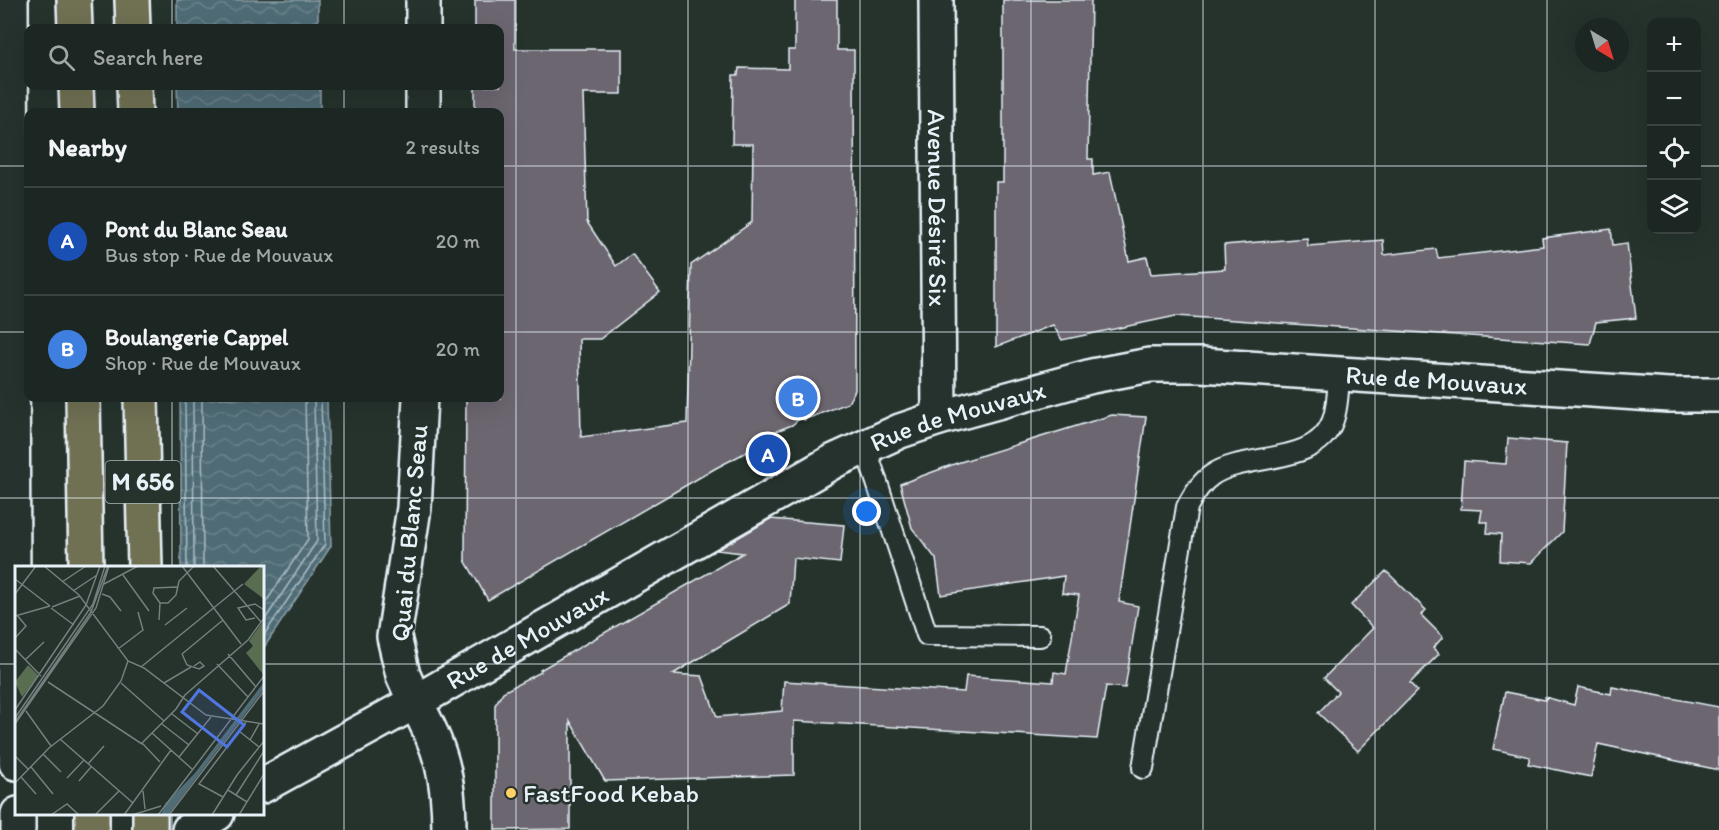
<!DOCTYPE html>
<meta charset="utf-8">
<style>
body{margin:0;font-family:Itim,sans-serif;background:#252e2a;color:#f1f3f6}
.controls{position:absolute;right:18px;top:18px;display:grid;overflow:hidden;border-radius:12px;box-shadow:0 6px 24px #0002}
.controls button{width:54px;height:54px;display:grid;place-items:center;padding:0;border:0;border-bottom:2px solid #3a4340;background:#1c2622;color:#f1f3f6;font:30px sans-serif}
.compass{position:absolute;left:1575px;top:18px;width:54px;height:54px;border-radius:50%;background:#1c2622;box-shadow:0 6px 24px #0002;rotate:142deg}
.you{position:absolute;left:867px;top:512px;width:21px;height:21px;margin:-15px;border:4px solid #fff;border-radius:50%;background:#1a73e8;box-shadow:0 0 0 9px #1a73e833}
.badge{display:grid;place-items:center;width:39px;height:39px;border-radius:50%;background:#8bbbb9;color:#fff;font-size:20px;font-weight:700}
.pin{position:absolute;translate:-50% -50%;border:3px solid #fff;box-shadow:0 2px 6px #0006}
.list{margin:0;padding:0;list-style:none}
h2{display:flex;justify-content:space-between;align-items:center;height:78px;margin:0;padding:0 24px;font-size:26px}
h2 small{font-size:20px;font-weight:400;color:#a0a5a5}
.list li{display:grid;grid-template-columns:39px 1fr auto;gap:18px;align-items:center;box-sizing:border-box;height:108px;padding:0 24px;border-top:2px solid #3a4340}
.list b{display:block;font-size:22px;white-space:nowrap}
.list p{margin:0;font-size:20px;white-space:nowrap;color:#a0a5a5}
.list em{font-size:20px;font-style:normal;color:#a0a5a5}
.icon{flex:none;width:33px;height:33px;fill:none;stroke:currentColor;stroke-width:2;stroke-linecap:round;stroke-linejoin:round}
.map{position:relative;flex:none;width:1719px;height:830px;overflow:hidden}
.search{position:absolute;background:#1c2622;box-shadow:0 6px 24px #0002;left:24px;top:24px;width:480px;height:66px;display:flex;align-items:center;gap:15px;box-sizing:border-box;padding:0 21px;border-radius:12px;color:#a0a5a5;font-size:22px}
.panel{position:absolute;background:#1c2622;box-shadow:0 6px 24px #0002;left:24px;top:108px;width:480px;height:294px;border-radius:12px}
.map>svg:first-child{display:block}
.water{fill:url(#water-waves);stroke:#8da1aa;stroke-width:1.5}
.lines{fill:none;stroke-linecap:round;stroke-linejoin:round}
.shore{stroke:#abbcc4;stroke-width:1.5}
.building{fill:#6c6670;stroke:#e8f1f8;stroke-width:1.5}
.service-casing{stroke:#e8f1f8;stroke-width:24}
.minor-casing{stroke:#e8f1f8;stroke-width:38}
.tertiary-casing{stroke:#e8f1f8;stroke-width:38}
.secondary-casing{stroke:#e8f1f8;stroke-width:38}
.trunk-casing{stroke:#e8f1f8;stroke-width:38}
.service{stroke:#26332d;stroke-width:20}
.minor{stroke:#26332d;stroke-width:33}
.tertiary{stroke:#26332d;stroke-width:33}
.secondary{stroke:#26332d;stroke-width:33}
.trunk{stroke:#706f52;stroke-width:33}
.grid{fill:none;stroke:#e8f1f8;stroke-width:1.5;stroke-opacity:0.55}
.poi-dot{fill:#ffd166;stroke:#26332d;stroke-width:2}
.labels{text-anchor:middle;stroke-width:5;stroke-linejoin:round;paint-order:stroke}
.shield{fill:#26332d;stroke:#aeb8bb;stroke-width:1.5}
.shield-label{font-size:24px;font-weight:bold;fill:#e8f1f8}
.street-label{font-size:26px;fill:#e8f1f8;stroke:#26332d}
.poi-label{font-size:26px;fill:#e8f1f8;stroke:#26332d;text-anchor:start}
.inset-road{fill:none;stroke:#747f7e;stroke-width:1.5}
.view{fill:#5077e0;fill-opacity:0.15;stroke:#5077e0;stroke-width:3}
.inset-edge{fill:none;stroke:#e8f1f8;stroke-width:3}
</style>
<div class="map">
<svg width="1719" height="830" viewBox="0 0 1719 830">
<defs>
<pattern id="water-waves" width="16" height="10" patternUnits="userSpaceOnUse" patternTransform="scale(1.5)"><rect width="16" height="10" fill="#506c76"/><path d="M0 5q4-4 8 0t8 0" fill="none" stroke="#69818a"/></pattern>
</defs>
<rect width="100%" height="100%" fill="#26332d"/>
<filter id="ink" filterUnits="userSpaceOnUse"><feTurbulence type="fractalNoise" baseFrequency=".0167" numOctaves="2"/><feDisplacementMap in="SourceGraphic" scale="12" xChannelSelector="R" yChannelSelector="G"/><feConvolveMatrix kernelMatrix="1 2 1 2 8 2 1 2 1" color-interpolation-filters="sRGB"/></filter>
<g filter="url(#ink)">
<path class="water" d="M177,0H318V28H177Z
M177,86H320V112H178Z
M180,398H327L331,546L263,649L262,568L181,567Z"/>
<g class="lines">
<path class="shore" d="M185,398L187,568
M193,398L194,568
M202,398L203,568
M262,608L308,539L305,398
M262,624L317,541L314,398
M262,638L325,544L321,398"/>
</g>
<path class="building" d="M475,0H515V49H622V94H583L587,222L616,266L632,254L660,292L600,339H579L581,437L687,423L691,265L752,222L753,144H732L733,75H738L739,68L788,69V50H795V0H837V50H854L855,390L848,403L804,420V415L792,425L758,438L762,444L716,468L488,600L465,560L466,398H500V112H475V86H500V28H475Z
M1003,0H1091L1088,159H1093V175L1110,172L1129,261L1147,257L1151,274L1225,269L1224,245L1307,238L1308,246L1383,240L1384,255L1436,249L1438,258L1543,246L1542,238L1611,229L1613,245L1627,243L1636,318L1596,322L1590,344L1176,316L1062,340L1053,325L996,347V182H1003Z
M1112,415L1146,417L1119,602L1138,606L1125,688L1106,686L1097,739L794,721V775L605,781L570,721V829L495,830V705L503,692L541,672L540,670L743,553L717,550L770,519L844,525L840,563L793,558L790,604L673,674L702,676L717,717L782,711L784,681L964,692L966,676L1053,682L1054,672L1066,674L1079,595L1062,593L1064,576L941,595L936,559L912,528L900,484L957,463Z
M1508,438L1567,443L1562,532L1531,563L1500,561L1501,534L1487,533L1488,522H1480L1482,510L1461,509L1464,461L1506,464Z
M1386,571L1426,610L1421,615L1443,637L1433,648L1439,654L1410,683L1417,691L1358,751L1318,713L1338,692L1324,678L1373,628L1351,605Z
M1578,687L1611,694L1612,687L1719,707V770L1598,744L1591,777L1528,764L1530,757L1493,749L1505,692L1545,700V697L1574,705Z"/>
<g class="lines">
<defs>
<path id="service" d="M865,446L927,635L1040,636
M1143,768L1187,507C1193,495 1200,483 1212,475C1245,452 1317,467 1333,420C1338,406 1338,389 1339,375"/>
<g id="minor">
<path d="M11,0L13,607L16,763"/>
<path d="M423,0V28"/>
<path id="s1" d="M936,0L939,418"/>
<path d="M423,86V112"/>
<path d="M415,702L403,675L394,637L414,508L420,398"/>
<path d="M18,814V830"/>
</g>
<path id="tertiary" d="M415,702C441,747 449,777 449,830"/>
<g id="secondary">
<path id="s2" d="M262,786L415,702L834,461L900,431L939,418L1092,376L1150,365H1201L1669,395H1719"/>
<path d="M189,830L217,814"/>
</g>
<path id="trunk" d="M74,0L75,28
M132,0L133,28
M76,86L77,112
M134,86L135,112
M83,398L86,568
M141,398L145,568
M92,814V830
M150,814V830"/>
</defs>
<use href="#service" class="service-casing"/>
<use href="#minor" class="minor-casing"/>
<use href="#tertiary" class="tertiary-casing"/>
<use href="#secondary" class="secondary-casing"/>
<use href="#trunk" class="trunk-casing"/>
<use href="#service" class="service"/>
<use href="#minor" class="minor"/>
<use href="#tertiary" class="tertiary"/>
<use href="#secondary" class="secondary"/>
<use href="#trunk" class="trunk"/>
</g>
</g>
<path class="grid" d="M172,0V28M344,0V28M516,0V830M688,0V830M860,0V830M1031,0V830M1203,0V830M1375,0V830M1547,0V830M172,86V112M344,86V112M0,166H28M500,166H1652M1696,166H1719M0,332H28M500,332H1719M172,398V568M344,398V830M0,498H1719M0,664H16M262,664H1719M172,814V830"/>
<circle class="poi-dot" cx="511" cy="793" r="6"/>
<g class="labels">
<rect class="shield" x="105.5" y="461" width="75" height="42" rx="4.5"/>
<g class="shield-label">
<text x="143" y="490">M 656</text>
</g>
<g class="street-label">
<text dy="9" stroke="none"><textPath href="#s1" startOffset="208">Avenue Désiré Six</textPath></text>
<text dy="9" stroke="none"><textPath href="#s2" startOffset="1276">Rue de Mouvaux</textPath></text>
<text dy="9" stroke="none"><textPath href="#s2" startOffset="790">Rue de Mouvaux</textPath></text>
<text transform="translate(409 533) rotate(-85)" y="9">Quai du Blanc Seau</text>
<text dy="9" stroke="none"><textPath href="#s2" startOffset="304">Rue de Mouvaux</textPath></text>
</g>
<g class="poi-label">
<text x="523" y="802">FastFood Kebab</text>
</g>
</g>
<g transform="translate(15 566)">
<rect width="249" height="249" fill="#26332d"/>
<path d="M249,54V108H248L231,87L238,80L234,75Z" fill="#596d51"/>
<path d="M13,99L24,110L7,131L0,116Z" fill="#596d51"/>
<path d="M246,0H249V33L229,18Z" fill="#596d51"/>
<path d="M249,116V123L153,249H146L150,238L180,207Z" fill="#506c76"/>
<path class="inset-road" d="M29,0L64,29L113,95L129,102L191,149L249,158M167,0L226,78M198,0L246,56M108,9L134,45M0,13L35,40M47,16L71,0M89,18L123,0M58,25L82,9M0,28L21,0M87,28L95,31L106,45M145,37L138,27L139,22L162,21M71,39L85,0M37,41L65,30M36,42L59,59M0,50L35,40M240,52L231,54L223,42L240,38L249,44M144,54L145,37H153L161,29L164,15L179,0M150,59L172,42M0,72L11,60L2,49M0,83L26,110M103,83L128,64L123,46M167,88L208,54M167,88L172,99L184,103L189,100L185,96L179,100M213,88L241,121M10,94L29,76M202,98L233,131M126,101L228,18M33,116L127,178M106,117L149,155M149,117L176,101M0,144L71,39M11,145L36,180M157,148L183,168M0,152L78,38L90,0M0,156L76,46L93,0M0,158L81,42L94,0M147,158L174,179M224,165L244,181M137,167L177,203M45,173L118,237M235,174L244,158M28,188L46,206M0,190L13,203M164,191L196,151M145,196L127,177L161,143L170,129L233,74L249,52M73,198L89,180M16,201L38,228M6,211L21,228M52,212L69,194M64,215L76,201M0,217L34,182L88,140L106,115L113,95M213,224L232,236M128,225L130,243M221,229L249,185M208,231L184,218L231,156M36,249L52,238L64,249M80,249L104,225M109,249L156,184M117,249L146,240M143,249L249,110M154,249L249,125M197,249L222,209L249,175M224,249L249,208"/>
<path class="view" d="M184,124L229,159L212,181L167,146Z"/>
<rect width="249" height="249" class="inset-edge"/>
</g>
</svg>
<div class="controls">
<button>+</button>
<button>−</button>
<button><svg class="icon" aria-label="locate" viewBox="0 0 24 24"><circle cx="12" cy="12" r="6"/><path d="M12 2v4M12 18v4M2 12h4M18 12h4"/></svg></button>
<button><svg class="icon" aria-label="layers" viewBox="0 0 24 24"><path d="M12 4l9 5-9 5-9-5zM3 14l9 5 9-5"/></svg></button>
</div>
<svg class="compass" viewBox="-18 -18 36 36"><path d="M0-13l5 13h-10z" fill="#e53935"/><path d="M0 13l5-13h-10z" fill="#a0a5a5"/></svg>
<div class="you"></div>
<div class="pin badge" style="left:768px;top:454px;background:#1a4fb4">A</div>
<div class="pin badge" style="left:798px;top:398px;background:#3f7fe0">B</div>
<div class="search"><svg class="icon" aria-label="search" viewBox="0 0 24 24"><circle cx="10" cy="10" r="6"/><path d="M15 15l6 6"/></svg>Search here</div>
<section class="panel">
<h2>Nearby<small>2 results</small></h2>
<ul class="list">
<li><span class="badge" style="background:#1a4fb4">A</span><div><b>Pont du Blanc Seau</b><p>Bus stop · Rue de Mouvaux</p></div><em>20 m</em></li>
<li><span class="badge" style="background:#3f7fe0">B</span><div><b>Boulangerie Cappel</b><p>Shop · Rue de Mouvaux</p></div><em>20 m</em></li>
</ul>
</section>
</div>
